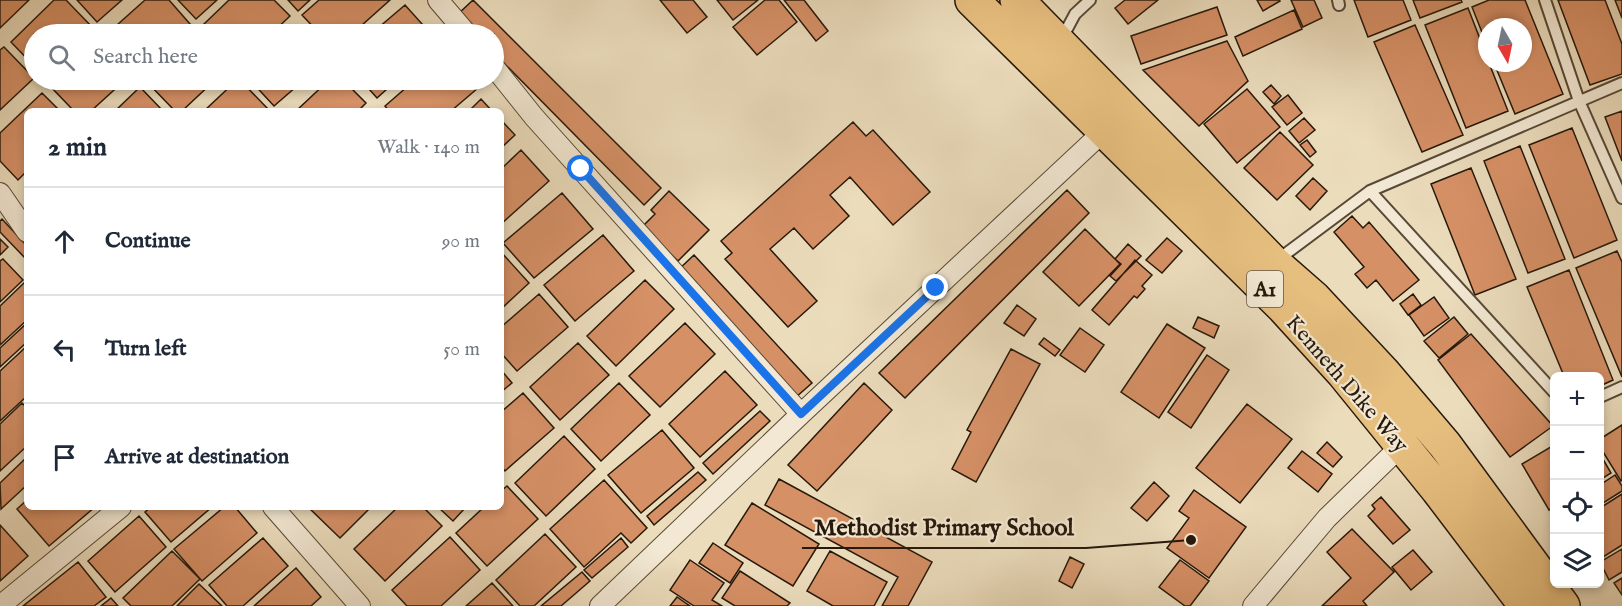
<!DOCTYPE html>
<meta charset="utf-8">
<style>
body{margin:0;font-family:"IM FELL English",serif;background:#f2f2f3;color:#1f2937}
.controls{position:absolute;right:18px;bottom:18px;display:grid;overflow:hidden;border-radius:9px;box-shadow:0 3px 9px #0003}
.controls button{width:54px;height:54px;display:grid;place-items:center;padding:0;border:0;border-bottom:2px solid #e0e1e3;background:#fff;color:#1f2937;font:30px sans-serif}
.compass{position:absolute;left:1478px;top:18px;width:54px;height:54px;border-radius:50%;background:#fff;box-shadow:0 3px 9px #0003;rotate:171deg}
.stop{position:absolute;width:18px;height:18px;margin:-14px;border:4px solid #1a73e8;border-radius:50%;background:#fff}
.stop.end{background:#1a73e8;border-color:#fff;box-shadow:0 2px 6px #0008}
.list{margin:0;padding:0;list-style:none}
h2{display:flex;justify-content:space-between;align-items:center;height:78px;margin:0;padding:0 24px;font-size:26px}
h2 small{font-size:20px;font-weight:400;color:#747a83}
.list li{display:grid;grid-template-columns:39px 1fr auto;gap:18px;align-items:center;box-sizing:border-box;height:108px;padding:0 24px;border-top:2px solid #e0e1e3}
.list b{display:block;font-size:22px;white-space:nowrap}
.list em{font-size:20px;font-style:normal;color:#747a83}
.icon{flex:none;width:33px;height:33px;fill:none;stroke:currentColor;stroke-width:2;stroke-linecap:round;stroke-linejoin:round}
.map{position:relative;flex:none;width:1622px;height:606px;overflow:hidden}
.search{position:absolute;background:#fff;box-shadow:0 3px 9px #0003;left:24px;top:24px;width:480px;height:66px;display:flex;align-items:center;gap:15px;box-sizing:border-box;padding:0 21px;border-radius:33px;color:#747a83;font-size:22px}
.panel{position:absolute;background:#fff;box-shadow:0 3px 9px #0003;left:24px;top:108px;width:480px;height:402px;border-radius:9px}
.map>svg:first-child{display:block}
.building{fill:#d69066;stroke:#26180a;stroke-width:1.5}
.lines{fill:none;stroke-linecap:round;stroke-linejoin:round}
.lane-casing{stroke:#574936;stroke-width:14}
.street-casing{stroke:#574936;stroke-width:22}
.highway-casing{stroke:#26180a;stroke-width:36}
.lane{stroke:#f2e8d3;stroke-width:10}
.street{stroke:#f2e8d3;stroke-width:20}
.highway{stroke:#e6be7e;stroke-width:33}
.route{stroke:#1a73e8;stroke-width:8}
.labels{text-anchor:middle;stroke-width:4.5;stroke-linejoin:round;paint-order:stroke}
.shield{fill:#f2e8d3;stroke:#635646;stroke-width:1.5}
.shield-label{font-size:21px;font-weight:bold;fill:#26180a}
.street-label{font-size:22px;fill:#26180a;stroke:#f2e8d3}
.leader{fill:none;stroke:#26180a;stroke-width:2}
.callout-dot{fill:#26180a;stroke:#f2e8d3;stroke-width:2}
.callout-label{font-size:24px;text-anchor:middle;font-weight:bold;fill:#26180a;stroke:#f2e8d3;stroke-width:4.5;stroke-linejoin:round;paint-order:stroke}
</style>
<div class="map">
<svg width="1622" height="606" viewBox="0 0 1622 606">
<rect width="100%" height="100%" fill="#ebdcbc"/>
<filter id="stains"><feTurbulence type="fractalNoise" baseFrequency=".00333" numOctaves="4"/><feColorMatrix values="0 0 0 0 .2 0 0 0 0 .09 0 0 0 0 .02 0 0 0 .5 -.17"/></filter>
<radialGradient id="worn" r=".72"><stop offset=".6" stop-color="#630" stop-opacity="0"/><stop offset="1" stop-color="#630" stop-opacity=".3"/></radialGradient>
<path class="building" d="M0,0H29L0,28Z
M54,0H66L92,27L84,34H34V66L11,42Z
M77,0H122L97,22Z
M145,0H169L190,24L178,34H107Z
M178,0H217L196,19Z
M229,0H274L290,16L271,34H215L204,24Z
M288,0H310L298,11Z
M319,0H390L352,34H320L302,15Z
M473,0L661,188L644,205L494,53V34H475L456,16Z
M660,0H693L707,17L687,33Z
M717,0H758L733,20Z
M765,0H779L797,22L757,55L733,27Z
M784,0H804L828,31L816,41Z
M1125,0H1158L1128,24L1115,8Z
M1257,0H1279L1280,1L1263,11Z
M1291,0H1314L1322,18L1303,27Z
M1354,0H1403L1411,20L1368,37Z
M1413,0H1461L1462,2L1420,18Z
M1489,0H1525L1563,94L1515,114L1494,63H1523V27H1487V45L1472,7Z
M1558,0H1605L1622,44V74L1590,85Z
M1615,0H1622V18Z
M405,5L431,34H371Z
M1217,7L1227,35L1141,64L1131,36Z
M1468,8L1487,57V63H1489L1508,111L1466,128L1425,25Z
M1294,10L1302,29L1243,56L1235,37Z
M1415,25L1463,135L1422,152L1374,42Z
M296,26L304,34H287Z
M1227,41L1248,81L1199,126L1143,70Z
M4,47L34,78L0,110V50Z
M58,80H125L91,111H74L50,86Z
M145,80H215L182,111H175Z
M237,80H240L268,109L266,111H204Z
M250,80H304L274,106Z
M329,80H343L366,103L358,111H296Z
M361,80H397L377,98Z
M415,80H471L478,88L451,111H389L385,106Z
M1271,85L1281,96L1274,104L1263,92Z
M140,87L163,111H115Z
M1247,89L1280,127L1237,163L1204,124Z
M42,93L60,111H27V171L18,180L0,161V133Z
M1288,95L1302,113L1287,125L1272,107Z
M481,99L492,111H469Z
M1622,111V161L1605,117Z
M1304,118L1315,130L1299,143L1289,131Z
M501,120L515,135L501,148Z
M853,122L866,136L873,130L930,192L893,225L850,177L830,195L849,216L813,249L794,228L770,249L817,301L788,327L725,259L732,253L721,241Z
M1572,128L1617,240L1574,258L1529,145Z
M1280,132L1313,165L1277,200L1244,168Z
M1307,140L1316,152L1310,157L1300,145Z
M1520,146L1565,259L1528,273L1484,161Z
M521,150L549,181L501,224V169Z
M1471,168L1516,279L1475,295L1431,184Z
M1313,178L1327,191L1310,210L1296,196Z
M1067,190L1089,213L905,398L879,373Z
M669,191L709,230L678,261L642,227L655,214L651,210Z
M562,193L593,229L534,278L503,243Z
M1352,216L1363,228L1369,222L1419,280L1393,301L1376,280L1367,288L1355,274L1364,267L1334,232Z
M2,219L27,246V256L25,258L0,232V221Z
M1085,229L1120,264L1079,306L1043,272Z
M603,235L634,271L575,321L544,285Z
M1167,238L1182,251L1162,273L1146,260Z
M0,239L8,247L0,255Z
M1128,244L1141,256L1116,281L1110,276L1121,264L1115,259Z
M1617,251L1622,262V377L1576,268Z
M501,252L529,283L501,309Z
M694,255L812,383L795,398L677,271Z
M3,259L23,280L0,302V261Z
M1135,260L1152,275L1142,286L1145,289L1137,298L1134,296L1109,325L1092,310Z
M1569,270L1613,380L1600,386V376H1564L1527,287Z
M645,280L674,309L616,366L587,336Z
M25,282L27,284V320L0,345V306Z
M539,294L568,327L517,371L501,353V327Z
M1413,294L1421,305L1408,315L1400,304Z
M1434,297L1449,318L1424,336L1409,315Z
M1017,305L1036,319L1024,336L1004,323Z
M1198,317L1219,326L1214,338L1193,328Z
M1454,317L1468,334L1439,358L1424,341Z
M27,323V342L0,367V348Z
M685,323L715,354L660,407L629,376Z
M1167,324L1205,348L1159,418L1121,392Z
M1080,328L1104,345L1085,372L1060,355Z
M1471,334L1553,426L1510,457L1438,360Z
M1044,338L1060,350L1055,356L1039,344Z
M578,343L609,375L560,420L530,387Z
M27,346V396L0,421V371Z
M1011,349L1040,364L976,482L952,469L971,432L967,430Z
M1207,355L1229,370L1191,428L1168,412Z
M501,370L512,383L501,392Z
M725,371L757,405L700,457L669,424Z
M619,383L650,415L601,461L571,429Z
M864,383L892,410L817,491L788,465Z
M523,393L554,428L505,471L501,466V412Z
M22,403L27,408V446L0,471V424Z
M1247,404L1292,439L1240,503L1196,468Z
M760,411L770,421L713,474L703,463Z
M1622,425V480L1621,481L1600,447V439Z
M662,430L694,468L641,513L608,475Z
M564,436L595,469L546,516L515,483Z
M1327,442L1342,457L1333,467L1317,453Z
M1554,445V506L1549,510L1522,464Z
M1302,451L1332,474L1318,492L1288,468Z
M1600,454L1611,473L1600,480Z
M27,457V485L1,509L0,483Z
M698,472L706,480L654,525L647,516Z
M1615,475L1622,486V491L1600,505V485Z
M779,479L932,562L908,606H882L898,577L765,505Z
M604,480L647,528L631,543L621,533L584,567L550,529Z
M1154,482L1169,496L1147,521L1131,508Z
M507,486L538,519L487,566L456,533L484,507H501V491Z
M1194,490L1246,527L1209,578L1167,548L1189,518L1179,511Z
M1622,494V545L1600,559V508Z
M1381,497L1410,530L1393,544L1368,516L1375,509L1372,505Z
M27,500V507H95L49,546L17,509Z
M752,503L819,544L793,586L725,545Z
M151,507H212L171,542L145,512Z
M224,507H235L257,533L202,581L174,549Z
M308,507H371L340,538Z
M398,507H423L442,526L385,581L354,549Z
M438,507H466L453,521Z
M139,516L166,547L115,592L88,561Z
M0,525L28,556L0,581Z
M1352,529L1394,572L1363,601L1367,606H1322L1351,578L1327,552Z
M545,534L576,567L534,606H520L496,580Z
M450,537L480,570L441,606H407L392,590Z
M263,538L288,566L243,606H227L209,585Z
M621,538L628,547L592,578L584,570Z
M713,543L743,563L730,583L699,563Z
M1622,549V572L1609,580L1600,562Z
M1413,550L1432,572L1411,590L1392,567Z
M172,551L200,579L172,606H131L123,598Z
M830,551L887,582L874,606H833L807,591Z
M1070,557L1084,564L1072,588L1059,581Z
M690,560L724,583L712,600L722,606H694L670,590Z
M1180,560L1209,581L1190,606H1185L1159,587Z
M78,562L106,597L94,606H23Z
M296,568L321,597L311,606H254Z
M740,571L790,603L787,606H735L722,598Z
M582,572L590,581L561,606H541Z
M1622,578V595L1614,583Z
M492,583L513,606H466Z
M199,584L222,606H177Z
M677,597L690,606H670Z
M111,598L118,606H101Z"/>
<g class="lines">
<defs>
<path id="lane" d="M1338,0L1339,5
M1545,0L1579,101L1622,198
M1061,40L1075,14L1090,0
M1370,191L1554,392
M1276,261L1370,191L1622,83
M1600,397L1622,387"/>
<path id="street" d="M438,0L467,34
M494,67L534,117L801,414
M0,193L27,232
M273,507L360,606
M0,606L121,507
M600,606L801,414L1104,131
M1253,606L1327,518L1402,445"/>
<path id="highway" d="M972,0L1283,307L1344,374L1387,427L1438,490L1526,606
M1017,0L1274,263L1314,298L1383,372L1445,445L1563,606"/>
</defs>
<use href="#lane" class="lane-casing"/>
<use href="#street" class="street-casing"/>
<use href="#highway" class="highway-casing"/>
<use href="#lane" class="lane"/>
<use href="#street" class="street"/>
<use href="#highway" class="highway"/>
</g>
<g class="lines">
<path class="route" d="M581,169L801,414L936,288"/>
</g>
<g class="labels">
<rect class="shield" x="1247" y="271" width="36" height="36" rx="4.5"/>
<g class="shield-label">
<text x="1265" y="296">A1</text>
</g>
<g class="street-label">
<text transform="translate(1348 383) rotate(49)" y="8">Kenneth Dike Way</text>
</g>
</g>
<path class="leader" d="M1191 540L1086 548H802"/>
<circle class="callout-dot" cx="1191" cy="540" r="6"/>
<g class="callout-label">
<text x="944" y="535">Methodist Primary School</text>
</g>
<rect width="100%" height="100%" filter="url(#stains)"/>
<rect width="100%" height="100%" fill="url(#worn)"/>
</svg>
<div class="controls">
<button>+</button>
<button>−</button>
<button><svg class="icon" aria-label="locate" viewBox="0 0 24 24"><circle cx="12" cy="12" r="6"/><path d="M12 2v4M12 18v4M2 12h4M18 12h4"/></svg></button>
<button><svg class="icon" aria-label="layers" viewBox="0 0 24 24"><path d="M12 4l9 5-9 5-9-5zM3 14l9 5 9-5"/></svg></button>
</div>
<svg class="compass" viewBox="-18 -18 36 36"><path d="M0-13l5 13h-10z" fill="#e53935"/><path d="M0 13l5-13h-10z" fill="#747a83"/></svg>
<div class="stop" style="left:581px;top:169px"></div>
<div class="stop end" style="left:936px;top:288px"></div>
<div class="search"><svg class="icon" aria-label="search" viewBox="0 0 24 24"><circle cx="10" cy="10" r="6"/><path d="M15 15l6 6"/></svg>Search here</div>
<section class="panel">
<h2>2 min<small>Walk · 140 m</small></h2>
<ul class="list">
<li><svg class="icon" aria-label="ahead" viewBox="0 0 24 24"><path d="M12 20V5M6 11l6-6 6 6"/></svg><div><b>Continue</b></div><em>90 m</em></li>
<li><svg class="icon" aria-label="left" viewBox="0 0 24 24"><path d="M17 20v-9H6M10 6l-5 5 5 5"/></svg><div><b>Turn left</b></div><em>50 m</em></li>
<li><svg class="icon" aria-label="arrive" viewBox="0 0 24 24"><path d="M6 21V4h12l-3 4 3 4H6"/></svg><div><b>Arrive at destination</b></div></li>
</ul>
</section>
</div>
